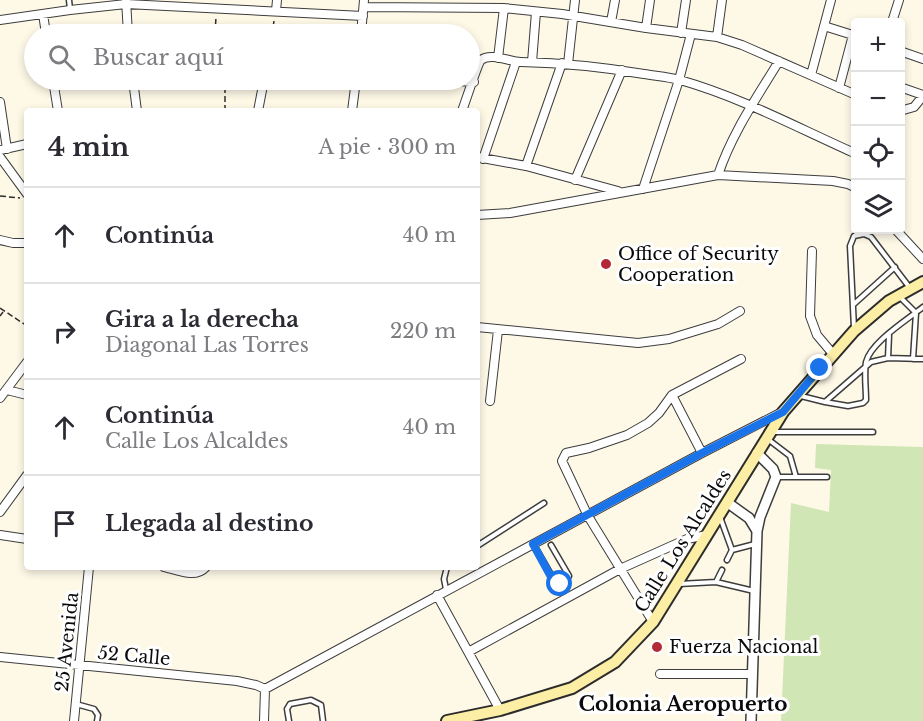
<!DOCTYPE html>
<html lang="es">
<meta charset="utf-8">
<style>
body{margin:0;font-family:"Libre Baskerville",serif;background:#f7f7f7;color:#2b2b33}
.controls{position:absolute;right:18px;top:18px;display:grid;overflow:hidden;border-radius:6px;box-shadow:0 3px 9px #0003}
.controls button{width:54px;height:54px;display:grid;place-items:center;padding:0;border:0;border-bottom:2px solid #e1e1e2;background:#fff;color:#2b2b33;font:30px sans-serif}
.stop{position:absolute;width:18px;height:18px;margin:-14px;border:4px solid #1a73e8;border-radius:50%;background:#fff}
.stop.end{background:#1a73e8;border-color:#fff;box-shadow:0 2px 6px #0008}
.list{margin:0;padding:0;list-style:none}
h2{display:flex;justify-content:space-between;align-items:center;height:78px;margin:0;padding:0 24px;font-size:26px}
h2 small{font-size:20px;font-weight:400;color:#7c7c81}
.list li{display:grid;grid-template-columns:39px 1fr auto;gap:18px;align-items:center;box-sizing:border-box;height:96px;padding:0 24px;border-top:2px solid #e1e1e2}
.list b{display:block;font-size:22px;white-space:nowrap}
.list p{margin:0;font-size:20px;white-space:nowrap;color:#7c7c81}
.list em{font-size:20px;font-style:normal;color:#7c7c81}
.icon{flex:none;width:33px;height:33px;fill:none;stroke:currentColor;stroke-width:2;stroke-linecap:round;stroke-linejoin:round}
.map{position:relative;flex:none;width:923px;height:721px;overflow:hidden}
.search{position:absolute;background:#fff;box-shadow:0 3px 9px #0003;left:24px;top:24px;width:456px;height:66px;display:flex;align-items:center;gap:15px;box-sizing:border-box;padding:0 21px;border-radius:33px;color:#7c7c81;font-size:22px}
.panel{position:absolute;background:#fff;box-shadow:0 3px 9px #0003;left:24px;top:108px;width:456px;height:462px;border-radius:6px}
.map>svg:first-child{display:block}
.green{fill:#d0e6b4}
.lines{fill:none;stroke-linecap:round;stroke-linejoin:round}
.service-casing{stroke:#3d3d3d;stroke-width:7}
.minor-casing{stroke:#3d3d3d;stroke-width:10}
.tertiary-casing{stroke:#3d3d3d;stroke-width:12}
.secondary-casing{stroke:#2c2c2c;stroke-width:14}
.path{stroke:#2c2c2c;stroke-width:1.5;stroke-dasharray:6 3;stroke-linecap:butt}
.service{stroke:#fff;stroke-width:4}
.minor{stroke:#fff;stroke-width:8}
.tertiary{stroke:#fff;stroke-width:9}
.secondary{stroke:#fceea5;stroke-width:10}
.route{stroke:#1a73e8;stroke-width:8}
.poi-dot{fill:#b32936;stroke:#fff;stroke-width:2}
.labels{text-anchor:middle;stroke-width:6;stroke-linejoin:round;paint-order:stroke}
.poi-label{font-size:18px;fill:#0a0a0a;stroke:#fff;text-anchor:start}
.street-label{font-size:18px;fill:#0a0a0a;stroke:#fff}
.neighbourhood-label{font-size:20px;font-weight:bold;fill:#0a0a0a;stroke:#fff}
</style>
<div class="map">
<svg width="923" height="721" viewBox="0 0 923 721">
<rect width="100%" height="100%" fill="#fef9e7"/>
<path class="green" d="M816,444L923,447V721H781L791,503L829,512L831,470L815,468Z"/>
<g class="lines">
<defs>
<path id="service" d="M69,0L70,9
M900,297L916,313L913,359
M854,304L895,267
M854,328L850,246L854,236L864,234L871,237L910,288
M888,358L889,335
M801,396L825,402L871,362L888,358L923,359
M825,402L848,406L863,403L866,400C866,388 864,374 866,362C871,342 907,320 923,307
M774,432H873
M769,440L790,456L796,477
M777,477H827
M720,517L732,550
M534,545L557,585L567,579L569,576L551,545
M477,546L544,503
M727,560L732,550L755,544
M716,582L722,570
M679,584L716,582L754,591
M446,589L444,579L447,567
M76,704L94,709L98,715L97,721
M289,721L287,709L290,704L311,700L321,705L323,721"/>
<path id="minor" d="M126,0L128,34
M364,7L504,8L562,14L646,28L717,37L742,45L856,95
M276,11L277,0
M43,14L46,34
M0,20L70,10L126,4L363,16
M611,22L615,0
M892,22L899,0
M824,26L856,36
M646,28L650,0
M681,33L686,0
M361,34L364,0
M717,37L722,0
M900,51L923,59
M498,58L504,8
M532,62L536,12
M568,64L575,0
M811,75L831,0
M53,80L58,111
M133,80L137,111
M440,80L474,82
M900,87L923,95
M839,88L853,35
M0,102L7,149
M258,111L264,80
M352,111L356,80
M462,111C465,103 478,63 481,60C491,52 510,62 521,62C563,63 603,67 644,74C656,76 668,77 680,80C740,97 796,127 852,152
M900,111L914,107L923,96
M0,150L27,144
M0,157L27,194
M477,157L526,166L618,191
M483,159L516,62
M526,166L562,63
M718,175C732,133 756,99 779,61
M575,180L622,70
M643,189L679,80L691,34
M477,215L510,213L718,175L833,181L848,184L856,188
M896,230L923,259
M0,240L13,243H27
M812,251L810,316L817,335L833,354
M477,327L638,343L669,339L718,324L740,311
M7,390L27,395
M672,395L702,453
M0,398L27,362
M490,401L498,330
M0,512L27,475
M0,535L27,539
M164,567C178,570 195,579 206,567
M437,595L500,710
M653,622L588,516L562,461L566,453L589,448L627,435L648,423L659,413L672,395L741,359
M470,651L620,569L687,539L707,535
M0,657L237,681L256,685L265,689
M660,674H752
M265,689L702,453L782,412
M74,721L89,567
M264,721L265,689"/>
<path id="tertiary" d="M728,503L749,518L757,531
M751,721L757,531L760,517L776,477L773,469L757,453"/>
<path id="secondary" d="M447,721L500,710L572,688L615,662L653,622L783,412L854,331L889,301L923,282"/>
</defs>
<use href="#service" class="service-casing"/>
<use href="#minor" class="minor-casing"/>
<use href="#tertiary" class="tertiary-casing"/>
<use href="#secondary" class="secondary-casing"/>
<path class="path" d="M215,34L216,17
M272,34L274,21
M225,111V80
M0,196L20,198
M0,308L27,326
M0,316L3,312"/>
<use href="#service" class="service"/>
<use href="#minor" class="minor"/>
<use href="#tertiary" class="tertiary"/>
<use href="#secondary" class="secondary"/>
</g>
<g class="lines">
<path class="route" d="M560,584H555L533,544L702,453L783,412L820,368"/>
</g>
<g class="poi-dot">
<circle cx="606" cy="264" r="6"/>
<circle cx="657" cy="647" r="6"/>
</g>
<g class="labels">
<g class="poi-label">
<text x="618" y="260">Office of Security<tspan x="618" dy="21">Cooperation</tspan></text>
<text x="669" y="653">Fuerza Nacional</text>
</g>
<g class="street-label">
<text transform="translate(683 541) rotate(-58)" y="6">Calle Los Alcaldes</text>
<text transform="translate(67 642) rotate(-84)" y="6">25 Avenida</text>
<text transform="translate(134 656) rotate(5)" y="6">52 Calle</text>
</g>
<g class="neighbourhood-label">
<text x="683" y="711">Colonia Aeropuerto</text>
</g>
</g>
</svg>
<div class="controls">
<button>+</button>
<button>−</button>
<button><svg class="icon" aria-label="locate" viewBox="0 0 24 24"><circle cx="12" cy="12" r="6"/><path d="M12 2v4M12 18v4M2 12h4M18 12h4"/></svg></button>
<button><svg class="icon" aria-label="layers" viewBox="0 0 24 24"><path d="M12 4l9 5-9 5-9-5zM3 14l9 5 9-5"/></svg></button>
</div>
<div class="stop" style="left:560px;top:584px"></div>
<div class="stop end" style="left:820px;top:368px"></div>
<div class="search"><svg class="icon" aria-label="search" viewBox="0 0 24 24"><circle cx="10" cy="10" r="6"/><path d="M15 15l6 6"/></svg>Buscar aquí</div>
<section class="panel">
<h2>4 min<small>A pie · 300 m</small></h2>
<ul class="list">
<li><svg class="icon" aria-label="ahead" viewBox="0 0 24 24"><path d="M12 20V5M6 11l6-6 6 6"/></svg><div><b>Continúa</b></div><em>40 m</em></li>
<li><svg class="icon" aria-label="right" viewBox="0 0 24 24"><path d="M7 20v-9h11M14 6l5 5-5 5"/></svg><div><b>Gira a la derecha</b><p>Diagonal Las Torres</p></div><em>220 m</em></li>
<li><svg class="icon" aria-label="ahead" viewBox="0 0 24 24"><path d="M12 20V5M6 11l6-6 6 6"/></svg><div><b>Continúa</b><p>Calle Los Alcaldes</p></div><em>40 m</em></li>
<li><svg class="icon" aria-label="arrive" viewBox="0 0 24 24"><path d="M6 21V4h12l-3 4 3 4H6"/></svg><div><b>Llegada al destino</b></div></li>
</ul>
</section>
</div>
